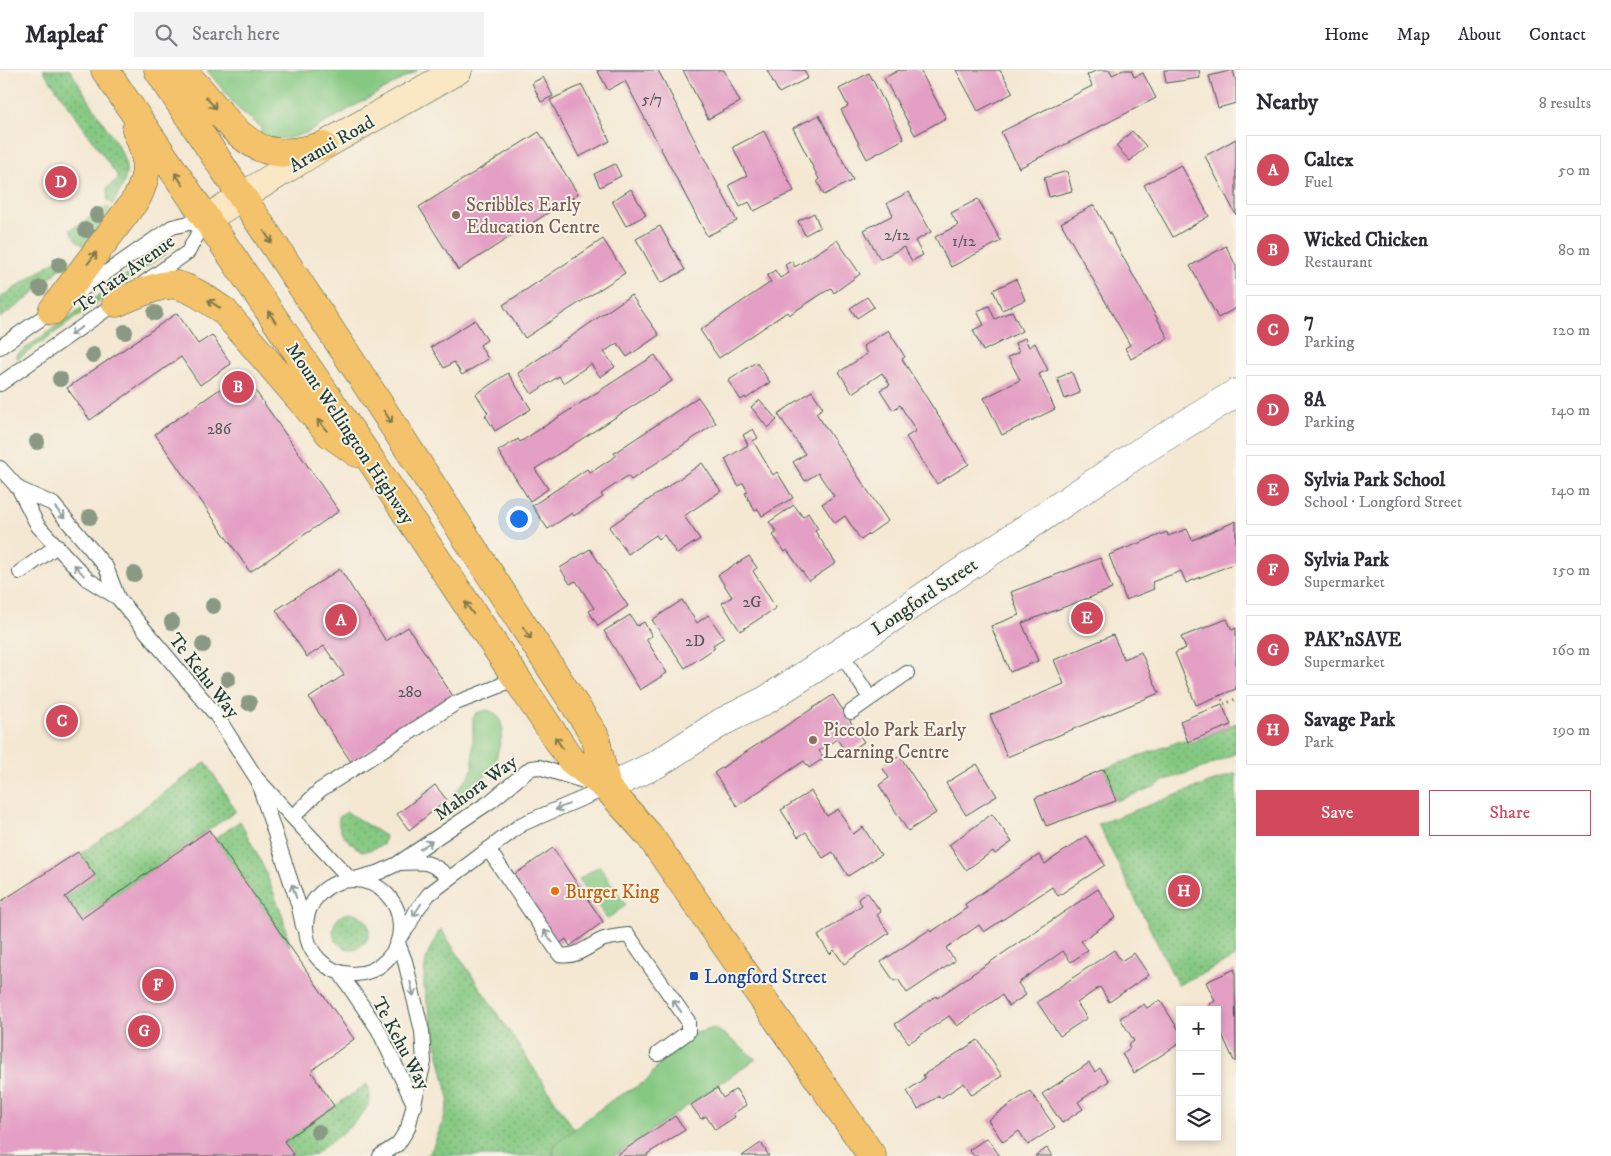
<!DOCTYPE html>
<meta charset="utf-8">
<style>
body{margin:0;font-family:"IM FELL DW Pica",serif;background:#f2f2f3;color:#2b2b33}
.controls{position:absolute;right:15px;bottom:15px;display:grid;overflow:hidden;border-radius:0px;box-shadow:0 2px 8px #0003}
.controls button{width:45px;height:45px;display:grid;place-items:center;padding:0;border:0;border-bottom:1px solid #e1e1e2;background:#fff;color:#2b2b33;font:25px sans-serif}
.you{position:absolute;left:518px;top:448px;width:18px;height:18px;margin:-12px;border:4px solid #fff;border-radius:50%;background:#1a73e8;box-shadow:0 0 0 8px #1a73e833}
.badge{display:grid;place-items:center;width:32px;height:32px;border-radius:50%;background:#d1495b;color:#fff;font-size:16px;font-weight:700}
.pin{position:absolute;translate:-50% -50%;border:2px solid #fff;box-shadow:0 1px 5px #0006}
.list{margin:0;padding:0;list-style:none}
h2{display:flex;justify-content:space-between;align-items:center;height:65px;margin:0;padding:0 20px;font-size:21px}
h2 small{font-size:16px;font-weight:400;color:#7c7c81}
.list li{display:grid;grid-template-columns:32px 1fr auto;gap:15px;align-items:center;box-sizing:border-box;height:70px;margin:0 10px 10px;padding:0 10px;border:1px solid #e1e1e2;border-radius:0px}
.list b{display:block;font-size:19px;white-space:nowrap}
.list p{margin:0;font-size:16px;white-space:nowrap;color:#7c7c81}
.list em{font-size:16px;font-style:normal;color:#7c7c81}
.actions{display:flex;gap:10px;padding:15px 20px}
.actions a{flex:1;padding:11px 0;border:1px solid #d1495b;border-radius:0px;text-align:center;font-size:18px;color:#d1495b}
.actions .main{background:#d1495b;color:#fff}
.icon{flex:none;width:28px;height:28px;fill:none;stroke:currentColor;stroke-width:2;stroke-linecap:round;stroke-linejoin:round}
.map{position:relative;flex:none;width:1236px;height:1086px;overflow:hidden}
header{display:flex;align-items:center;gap:30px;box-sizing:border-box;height:70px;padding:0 25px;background:#fff;border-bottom:1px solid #e1e1e2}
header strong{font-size:24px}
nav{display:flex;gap:28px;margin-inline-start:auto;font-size:18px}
.search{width:350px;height:45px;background:#f2f2f3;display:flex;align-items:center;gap:12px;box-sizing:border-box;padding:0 18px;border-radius:0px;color:#7c7c81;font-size:19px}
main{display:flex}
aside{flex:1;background:#fff}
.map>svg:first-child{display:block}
.grass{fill:#84c881;stroke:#52825a}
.park{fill:url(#park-dots);stroke:#52825a}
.building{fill:#e49fc4}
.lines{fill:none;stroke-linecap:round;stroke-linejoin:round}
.lane-casing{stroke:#3f574c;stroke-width:16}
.street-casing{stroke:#3f574c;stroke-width:29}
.secondary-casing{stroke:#3f574c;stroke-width:29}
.primary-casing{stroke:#3f574c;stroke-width:29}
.path{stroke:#3f574c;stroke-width:3;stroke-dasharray:1 4;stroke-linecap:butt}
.lane{stroke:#fff;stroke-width:14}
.street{stroke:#fff;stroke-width:28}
.secondary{stroke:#fae7c3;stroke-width:28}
.primary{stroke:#f3c26a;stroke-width:28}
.tree{fill:#8a9984}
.oneway{stroke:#7e794c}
.oneway2{stroke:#8f9e9a}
.education-dot{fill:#8d6e63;stroke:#f7f3e8;stroke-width:2}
.food-dot{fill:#e8710a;stroke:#f7f3e8;stroke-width:2}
.transit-dot{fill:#1a4fb4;stroke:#f7f3e8;stroke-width:2}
.labels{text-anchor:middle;stroke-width:4;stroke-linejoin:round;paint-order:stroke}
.number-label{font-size:16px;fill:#505658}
.street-label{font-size:19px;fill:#1f3d34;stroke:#f7f3e8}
.education-label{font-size:19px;fill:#785e54;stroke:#f7f3e8;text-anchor:start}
.food-label{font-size:19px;fill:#c56008;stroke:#f7f3e8;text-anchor:start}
.transit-label{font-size:19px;fill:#164399;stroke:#f7f3e8;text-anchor:start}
</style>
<header>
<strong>Mapleaf</strong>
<div class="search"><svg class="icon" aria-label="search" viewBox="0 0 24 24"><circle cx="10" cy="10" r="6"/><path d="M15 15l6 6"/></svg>Search here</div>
<nav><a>Home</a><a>Map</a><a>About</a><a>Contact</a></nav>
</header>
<main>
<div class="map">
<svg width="1236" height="1086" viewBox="0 0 1236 1086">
<defs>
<pattern id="park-dots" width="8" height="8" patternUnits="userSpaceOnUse" patternTransform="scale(1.25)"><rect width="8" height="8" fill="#84c881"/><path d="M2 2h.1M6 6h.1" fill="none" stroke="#6ba46a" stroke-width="1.8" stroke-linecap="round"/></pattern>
</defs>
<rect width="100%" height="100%" fill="#f7f3e8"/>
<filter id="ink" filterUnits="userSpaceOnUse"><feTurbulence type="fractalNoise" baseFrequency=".02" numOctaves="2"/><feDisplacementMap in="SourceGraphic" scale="10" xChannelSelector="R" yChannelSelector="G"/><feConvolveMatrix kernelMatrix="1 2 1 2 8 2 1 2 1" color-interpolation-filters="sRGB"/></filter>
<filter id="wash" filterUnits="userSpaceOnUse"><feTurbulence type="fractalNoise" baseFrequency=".0096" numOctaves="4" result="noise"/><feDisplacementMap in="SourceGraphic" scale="20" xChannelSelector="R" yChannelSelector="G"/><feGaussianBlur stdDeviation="1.12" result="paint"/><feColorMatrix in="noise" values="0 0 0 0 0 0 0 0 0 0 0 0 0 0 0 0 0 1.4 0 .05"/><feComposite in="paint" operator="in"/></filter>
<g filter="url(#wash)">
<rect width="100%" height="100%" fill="#f4e8d3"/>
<path class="grass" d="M207,0H418L309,62C288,69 281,71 259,66L262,58L237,38Z
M164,178L166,183L18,289L15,286Z
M487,640L495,643L500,649L503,661L494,696L483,709L455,729L452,726L470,705L473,696V649L476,643Z
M599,796L626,835L607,849L579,809Z
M714,958L727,966L756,989L614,1086H554L553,1077L574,1059L612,1030L647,1011L659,994L680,973L696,963Z"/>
<path class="park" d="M43,0H70L120,79C132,105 125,112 112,135L108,131L107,118L119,108Z
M105,137H108L110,140L85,177L78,172L70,160Z
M64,185L70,190L27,229L0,248V228Z
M1236,653V683L1208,696L1163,711L1154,717L1116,731L1104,699L1183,670L1190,673Z
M206,692L236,741L81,849L65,827L78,786Z
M1236,703V887L1178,915L1098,754Z
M347,742L385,766L383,775L364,782C352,776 335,761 339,747Z
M240,751L264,798L282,844L290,877L215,769Z
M333 861a18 18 0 1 1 36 0a18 18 0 1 1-36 0Z
M441,859L574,1059L553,1076L554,1086H426L432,1079L444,1049L449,1029L424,919C424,891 426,883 441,859Z
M367,1014C368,1018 370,1023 370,1026C371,1046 329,1072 315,1084L311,1086H294L284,1071Z"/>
<g id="blocks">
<path class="building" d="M597,0H658L737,151L707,166L625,11L608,20Z
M683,0H724L740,32L708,49Z
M767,0H804L808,8L779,23Z
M899,0H920L946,48L915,65L884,8Z
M956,0H1000L1013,23L978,41Z
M1097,0H1110L1112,5L1123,0H1131L1134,7L1143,3L1156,28L1019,98L1001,62L1092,16L1087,5Z
M1164,0H1199L1200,8L1166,13Z
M1233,0L1236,11V33L1218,38L1209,6Z
M869,3L904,69L867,89L841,40L848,36L839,19Z
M543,7L553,26L541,32L532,13Z
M582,15L610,71L579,87L550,30Z
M819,45L853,110L824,125L817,111L819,109L793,58Z
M764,61L794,121L754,141L749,132L740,137L729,115L747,106L733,77Z
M1132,61L1146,76L1130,91L1116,76Z
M539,62L578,124L458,200L419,137Z
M1236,69V145L1205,86Z
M615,94L621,106L600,117L594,104Z
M1181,95L1209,146L1173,167L1144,115Z
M1067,101L1072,121L1049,127L1044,108Z
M631,119L646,145L626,156L612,131Z
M909,122L931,162L915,171L923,185L912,191L904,177L880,189L864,160L893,145L887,133Z
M978,129L1001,171L951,197L935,167L958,155L951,143Z
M1094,135L1168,268L1131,289L1125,278L1130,275L1061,153Z
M814,143L820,157L805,165L798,151Z
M660,156L685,200L661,213L636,169Z
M603,169L625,203L525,268L503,235Z
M837,170L860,204L834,223L831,218L789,245L787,242L719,288L700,260L771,212L767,206L775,200L780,208L789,203L785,195L792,191L795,197Z
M1226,176L1236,196V238L1218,248L1190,196Z
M1016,209L1025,230L1002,240L993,220Z
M631,225L659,265L627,287L617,273L604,282L615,297L600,307L591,294L563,313L559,306L532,324L518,303Z
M867,227L874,237L857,248L850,238Z
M989,236L995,249L1012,241L1022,261L983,281L973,260L984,255L977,241Z
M177,243L198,274L212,265L231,294L200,315L181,287L90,350L67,318Z
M475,250L487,270L480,275L488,289L462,305L454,292L444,298L431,277Z
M888,260L905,287L902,289L969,394L937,414L906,367L916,361L900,335L893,340L880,320L890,315L882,303L852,323L839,302L867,284L863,276Z
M1025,268L1029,277L1035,273L1048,300L1039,304L1055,339L1002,365L984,328L1020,310L1008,287L1019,282L1015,273Z
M655,285L672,311L535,399L548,419L530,431L498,381L518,369L520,372Z
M756,292L770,312L746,329L745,327L741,330L728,311Z
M1072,302L1080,323L1065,329L1057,308Z
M243,303L339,441L250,502L155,364Z
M508,303L531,339L495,361L485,345L488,343L476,324Z
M812,321L823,338L816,343L888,451L861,470L845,446L835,453L822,434L834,426L818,403L805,411L793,392L805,384L778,344Z
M698,327L716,353L631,410L628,406L601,424L603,427L574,446L572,443L548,459L532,436L587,399L590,403L616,386L614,383Z
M760,330L777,350L768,358L751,337Z
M753,359L758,368L753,371L773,405L777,402L793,428L762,446L758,439L755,441L745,423L748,422L743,413L738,416L725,389L748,375L743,365Z
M702,393L721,421L684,446L700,469L677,484L664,465L659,469L656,465L628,484L609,457Z
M794,435L803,447L808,443L818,459L815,461L836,493L809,511L787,480L785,482L773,465L777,462L769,452Z
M1236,451V493L1186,513L1181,501L1152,512L1154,519L1126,530L1109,485L1167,462L1168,466L1187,459L1192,470Z
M590,479L628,536L598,556L589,541L594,538L576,511L570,514L560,498Z
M749,486L757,498L753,501L776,538L740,561L722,533L732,527L718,505Z
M1100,488L1112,519L1022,553L1038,591L1010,602L991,556L1019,545L1011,522Z
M340,499L386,571L408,557L453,626L351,692L309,628L344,605L324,576L307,587L276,540Z
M682,530L697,553L708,545L724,568L713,575L715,578L685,598L652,550Z
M630,545L637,556L644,552L652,566L646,569L667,603L640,620L604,561Z
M1227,549L1232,560L1236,558V619L1196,635L1175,583L1186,578L1181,567Z
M1113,565L1124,589L1141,582L1159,623L1007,687L990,645L1064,614L1054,590Z
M833,625L864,672L846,683L837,669L819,681L824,688L809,698L804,691L737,736L714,703Z
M1222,634L1231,655L1188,672L1180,651Z
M900,686L936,743L908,761L879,715L889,708L882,697Z
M977,694L997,726L966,745L946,713Z
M1104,699L1116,731L1046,756L1035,728Z
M435,715L447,730L409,760L397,744Z
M811,721L827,746L838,739L853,764L863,757L881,785L848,806L833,782L823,788L806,762L798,767L781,740Z
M992,744L1012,772L995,784L993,781L966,800L949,775Z
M209,760L354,969L311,1001L334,1036L284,1071L294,1086H0V832L78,782L95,805L65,827L81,849Z
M1086,766L1105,795L1058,826L1052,817L984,862L979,855L946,878L955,891L907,923L898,909L894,911L881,892L929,860L931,862L967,838L965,834L1039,785L1045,794Z
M553,778L603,852L570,876L566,869L559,874L512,806Z
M1098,819L1116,847L1081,871L1088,880L1071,892L1063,881L1018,913L1026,925L1009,936L1002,925L957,956L949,946L909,973L895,954L936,926L937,928Z
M867,822L881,842L877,845L889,863L844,894L834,880L830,884L818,866L862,835L858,829Z
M1114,880L1121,891L1134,883L1149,905L1109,932L1100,917L1077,933L1087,948L1060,966L1037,932Z
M1235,899L1236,991H1234L1217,953V940H1211L1209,934L1215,931L1206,912Z
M1160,930L1180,962V973L1134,1003L1122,984L1130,978L1128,975L1134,971L1120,948L1144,934L1147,938Z
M978,970L1002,1006L972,1025L964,1013L941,1028L939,1026L918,1039L907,1021L925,1008L923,1005Z
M1089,993L1095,1002L1100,998L1109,1011L1078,1032L1083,1039L1062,1053L1042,1024Z
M717,1018L723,1028L736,1019L746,1035L733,1044L735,1047L715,1060L706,1046L701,1049L691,1035Z
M1030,1021L1055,1057L1028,1075L1019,1061L1003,1072L988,1050Z
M675,1046L685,1060L647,1084L648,1086H615Z
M987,1068L1000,1086H974L969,1080Z
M761,1073L769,1086H742Z
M1047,1078L1052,1086H1035Z"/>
</g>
</g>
<g filter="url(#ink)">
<use href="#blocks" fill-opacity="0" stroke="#3f574c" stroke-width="1"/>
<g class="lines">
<defs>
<path id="lane" d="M144,213L188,182L206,149
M74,225L172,157L206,149
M0,277L55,239
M0,314L120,230
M0,398L19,419L38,456L87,509L118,528L216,645L257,709L351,810L380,802L397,794L491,731L531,698L539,697L587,712
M19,419L53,434L106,497L118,528
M20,502L57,476
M840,582L870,628
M851,642L907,603
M259,715L298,833L303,856
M293,747L320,720L456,633L497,617L515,607
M488,779L560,885C578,888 589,875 604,869C612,867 620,866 628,865L688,951V962L658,984
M400,793C425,792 429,790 449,807
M306 857a47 47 0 1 1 94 0a47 47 0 1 1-94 0Z
M399,868L408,857L416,841L429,824L522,754L607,718
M340,903L378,959L415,1036
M380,1086L398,1074L408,1058L424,992L422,961L405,891L398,873"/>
<path id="street" d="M607,718L657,694L722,652L766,630L865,566L1137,384L1236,323"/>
<path id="secondary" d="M206,149L323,76L458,0"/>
<path id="primary" d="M105,0L374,395L571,690L607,718L649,765L872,1086
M158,0L361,306L595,666L607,718
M176,0C181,4 188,7 192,11C216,35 240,79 277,82C292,84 308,79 323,76
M116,233C131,227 159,213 176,215C194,219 209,231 224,241L330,364L357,383
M52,241L137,128C150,102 148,86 136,60"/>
</defs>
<use href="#lane" class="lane-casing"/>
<use href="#street" class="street-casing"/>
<use href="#secondary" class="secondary-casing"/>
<use href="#primary" class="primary-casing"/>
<path class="path" d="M1220,625L1224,634L1236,629"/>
<use href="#lane" class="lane"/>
<use href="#street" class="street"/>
<use href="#secondary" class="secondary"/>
<use href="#primary" class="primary"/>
</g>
<g class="tree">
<circle cx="97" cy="145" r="8"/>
<circle cx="86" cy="160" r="8"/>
<circle cx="59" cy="195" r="8"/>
<circle cx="40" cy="218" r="8"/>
<circle cx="155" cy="243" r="8"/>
<circle cx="125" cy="262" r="8"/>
<circle cx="93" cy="285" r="8"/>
<circle cx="60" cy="309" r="8"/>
<circle cx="37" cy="372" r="8"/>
<circle cx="90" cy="447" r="8"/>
<circle cx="134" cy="504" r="8"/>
<circle cx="213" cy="536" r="8"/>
<circle cx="172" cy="552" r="8"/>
<circle cx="203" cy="575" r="8"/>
<circle cx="228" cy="609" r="8"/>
<circle cx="249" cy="633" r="8"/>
<circle cx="318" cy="1062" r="8"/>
</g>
<defs><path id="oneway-shaft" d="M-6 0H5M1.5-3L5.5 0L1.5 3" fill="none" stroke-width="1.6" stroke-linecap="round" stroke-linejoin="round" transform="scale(1.25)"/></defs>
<g class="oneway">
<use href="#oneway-shaft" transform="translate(211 33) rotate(49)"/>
<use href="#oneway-shaft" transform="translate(179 109) rotate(-124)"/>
<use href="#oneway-shaft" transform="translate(268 167) rotate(56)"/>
<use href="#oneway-shaft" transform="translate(92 188) rotate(-53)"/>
<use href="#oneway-shaft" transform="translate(214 234) rotate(-146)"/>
<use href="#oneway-shaft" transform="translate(272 247) rotate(-124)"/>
<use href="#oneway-shaft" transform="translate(388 347) rotate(57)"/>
<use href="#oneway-shaft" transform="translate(322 355) rotate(-130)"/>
<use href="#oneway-shaft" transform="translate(469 538) rotate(-124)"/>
<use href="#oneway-shaft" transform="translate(527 563) rotate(57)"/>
<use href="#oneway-shaft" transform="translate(559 673) rotate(-124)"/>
</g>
<g class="oneway2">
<use href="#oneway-shaft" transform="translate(76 261) rotate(145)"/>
<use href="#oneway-shaft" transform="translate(60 443) rotate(50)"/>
<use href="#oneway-shaft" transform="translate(79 500) rotate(-132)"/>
<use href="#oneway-shaft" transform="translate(562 737) rotate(157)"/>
<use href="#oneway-shaft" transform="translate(426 775) rotate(-34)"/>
<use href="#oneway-shaft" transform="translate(294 821) rotate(-108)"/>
<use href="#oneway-shaft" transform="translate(417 840) rotate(123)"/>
<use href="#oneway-shaft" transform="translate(548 866) rotate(-124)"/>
<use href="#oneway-shaft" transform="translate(412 919) rotate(77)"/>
<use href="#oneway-shaft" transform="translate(677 936) rotate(-125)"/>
</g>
</g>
<g class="education-dot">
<circle cx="456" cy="145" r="5"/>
<circle cx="813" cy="670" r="5"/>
</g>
<circle class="food-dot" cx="555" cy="821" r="5"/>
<rect class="transit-dot" x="689" y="901" width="10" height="10" rx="2.5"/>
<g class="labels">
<g class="number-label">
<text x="652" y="34">5/7</text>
<text x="897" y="170">2/12</text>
<text x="964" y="176">1/12</text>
<text x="219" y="364">286</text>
<text x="752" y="537">2G</text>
<text x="695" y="576">2D</text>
<text x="410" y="627">280</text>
</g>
<g class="street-label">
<text transform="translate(331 73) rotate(-30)" y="7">Aranui Road</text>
<text transform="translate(124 203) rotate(-36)" y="7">Te Tata Avenue</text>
<text transform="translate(351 363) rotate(56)" y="7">Mount Wellington Highway</text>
<text transform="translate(924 526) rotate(-34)" y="7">Longford Street</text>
<text transform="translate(205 605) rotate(52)" y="7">Te Kehu Way</text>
<text transform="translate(475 717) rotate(-36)" y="7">Mahora Way</text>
<text transform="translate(402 973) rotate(62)" y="7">Te Kehu Way</text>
</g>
<g class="education-label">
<text x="466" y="141">Scribbles Early<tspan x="466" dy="22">Education Centre</tspan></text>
<text x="823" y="666">Piccolo Park Early<tspan x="823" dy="22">Learning Centre</tspan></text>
</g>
<g class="food-label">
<text x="565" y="828">Burger King</text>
</g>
<g class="transit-label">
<text x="704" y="913">Longford Street</text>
</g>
</g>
</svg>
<div class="controls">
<button>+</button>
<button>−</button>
<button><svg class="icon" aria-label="layers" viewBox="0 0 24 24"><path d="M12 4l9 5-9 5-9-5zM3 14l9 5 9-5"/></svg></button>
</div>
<div class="you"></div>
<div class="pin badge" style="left:341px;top:550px">A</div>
<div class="pin badge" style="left:238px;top:317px">B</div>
<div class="pin badge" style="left:62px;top:651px">C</div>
<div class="pin badge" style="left:61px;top:112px">D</div>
<div class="pin badge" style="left:1087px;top:548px">E</div>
<div class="pin badge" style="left:158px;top:915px">F</div>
<div class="pin badge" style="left:144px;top:961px">G</div>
<div class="pin badge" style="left:1184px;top:821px">H</div>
</div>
<aside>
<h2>Nearby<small>8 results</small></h2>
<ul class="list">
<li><span class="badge">A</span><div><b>Caltex</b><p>Fuel</p></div><em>50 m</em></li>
<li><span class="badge">B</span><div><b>Wicked Chicken</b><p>Restaurant</p></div><em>80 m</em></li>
<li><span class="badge">C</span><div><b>7</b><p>Parking</p></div><em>120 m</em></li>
<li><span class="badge">D</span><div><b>8A</b><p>Parking</p></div><em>140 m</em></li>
<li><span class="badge">E</span><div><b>Sylvia Park School</b><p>School · Longford Street</p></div><em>140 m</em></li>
<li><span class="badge">F</span><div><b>Sylvia Park</b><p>Supermarket</p></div><em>150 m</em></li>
<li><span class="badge">G</span><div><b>PAK'nSAVE</b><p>Supermarket</p></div><em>160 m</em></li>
<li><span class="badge">H</span><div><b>Savage Park</b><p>Park</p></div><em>190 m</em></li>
</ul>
<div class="actions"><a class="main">Save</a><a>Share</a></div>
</aside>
</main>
